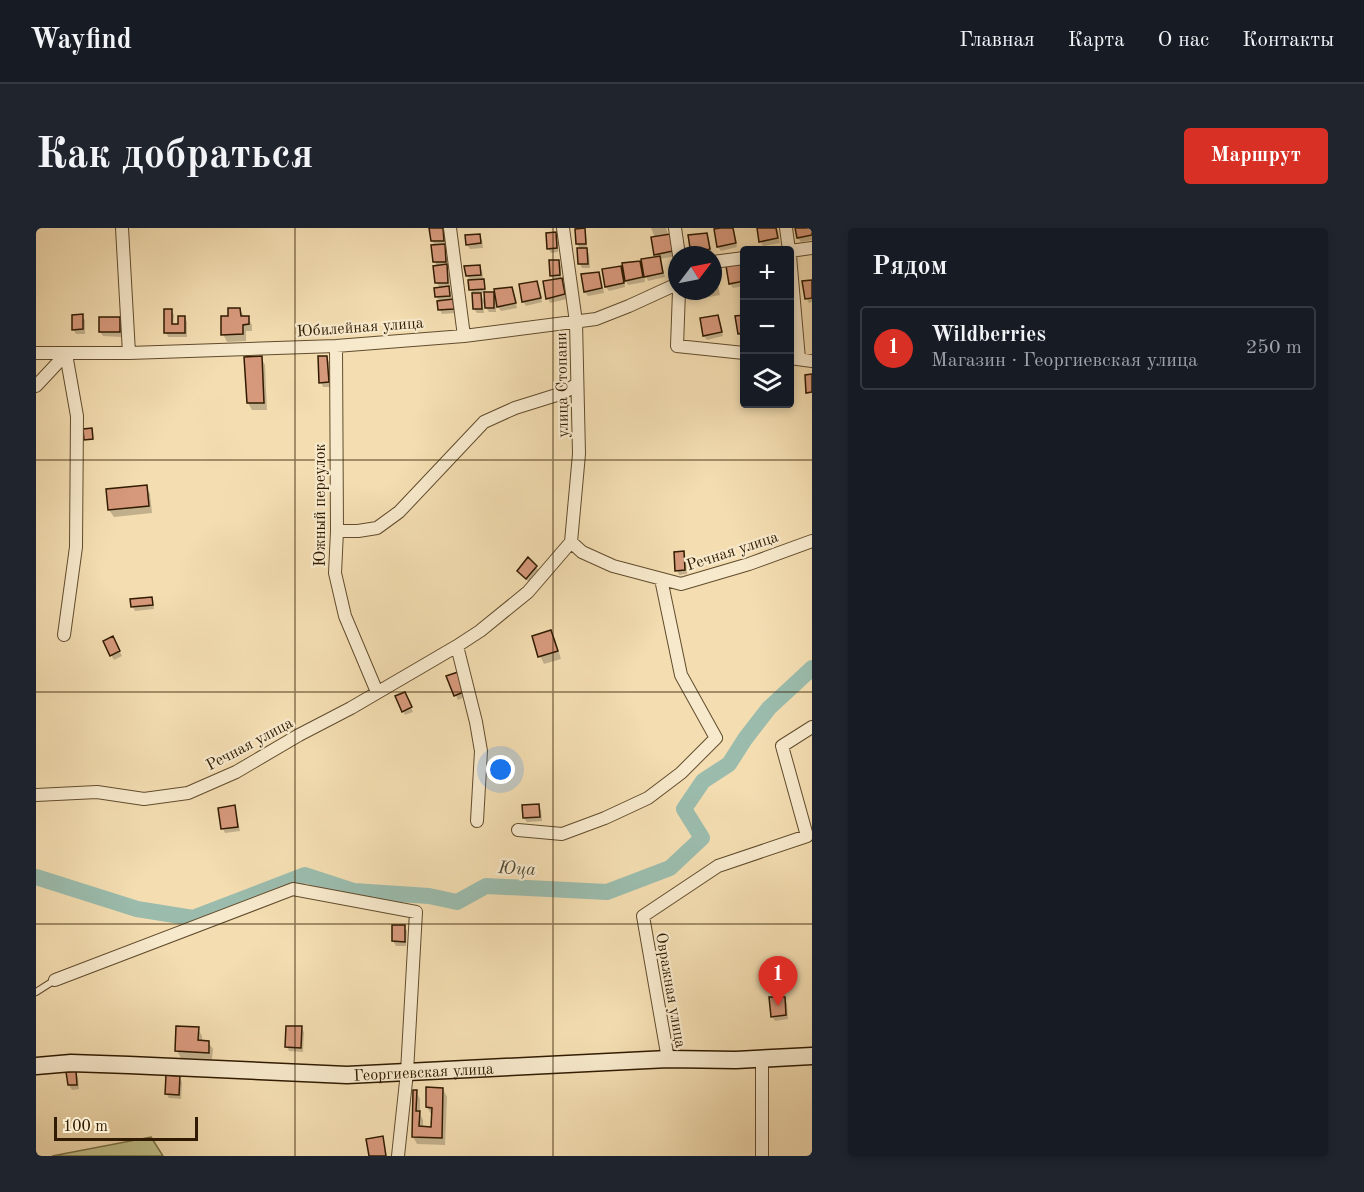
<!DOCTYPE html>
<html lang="ru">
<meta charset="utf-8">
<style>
body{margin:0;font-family:"Old Standard TT",serif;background:#20242c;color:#f1f3f6}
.controls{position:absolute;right:18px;top:18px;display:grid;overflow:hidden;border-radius:6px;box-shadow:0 3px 9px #0003}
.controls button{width:54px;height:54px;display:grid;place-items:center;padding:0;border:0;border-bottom:2px solid #363941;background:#171b24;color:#f1f3f6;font:30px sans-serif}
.compass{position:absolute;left:632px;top:18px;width:54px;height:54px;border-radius:50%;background:#171b24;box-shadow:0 3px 9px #0003;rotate:58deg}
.scale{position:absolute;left:18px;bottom:15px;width:144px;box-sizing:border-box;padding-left:6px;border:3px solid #301b01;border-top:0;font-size:16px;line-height:21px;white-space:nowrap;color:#301b01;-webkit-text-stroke:4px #f7e9cc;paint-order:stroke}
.you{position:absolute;left:465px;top:542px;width:21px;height:21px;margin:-15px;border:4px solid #fff;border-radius:50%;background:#1a73e8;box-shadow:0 0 0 9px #1a73e833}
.badge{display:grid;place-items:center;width:39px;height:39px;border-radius:50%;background:#d93025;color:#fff;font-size:20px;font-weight:700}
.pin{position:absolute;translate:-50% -50px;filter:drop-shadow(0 2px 3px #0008)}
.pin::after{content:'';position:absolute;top:32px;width:21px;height:18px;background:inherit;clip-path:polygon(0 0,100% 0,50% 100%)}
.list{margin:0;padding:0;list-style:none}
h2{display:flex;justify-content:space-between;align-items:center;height:78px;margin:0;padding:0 24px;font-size:26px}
h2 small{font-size:20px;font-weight:400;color:#9ea1a6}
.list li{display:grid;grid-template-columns:39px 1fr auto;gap:18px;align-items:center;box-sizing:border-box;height:84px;margin:0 12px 12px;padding:0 12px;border:2px solid #363941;border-radius:6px}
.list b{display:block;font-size:22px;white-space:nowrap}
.list p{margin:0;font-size:20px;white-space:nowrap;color:#9ea1a6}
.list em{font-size:20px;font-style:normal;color:#9ea1a6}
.icon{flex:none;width:33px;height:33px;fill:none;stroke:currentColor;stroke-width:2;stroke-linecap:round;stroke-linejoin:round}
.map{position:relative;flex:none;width:776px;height:928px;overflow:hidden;border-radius:6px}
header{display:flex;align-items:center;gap:36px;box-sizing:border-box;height:84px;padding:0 30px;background:#171b24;border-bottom:2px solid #363941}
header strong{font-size:28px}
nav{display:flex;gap:33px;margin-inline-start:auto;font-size:21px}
.intro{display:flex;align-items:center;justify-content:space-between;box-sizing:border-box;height:144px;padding:0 36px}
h1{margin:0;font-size:42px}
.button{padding:15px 27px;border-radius:6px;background:#d93025;color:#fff;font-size:21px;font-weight:700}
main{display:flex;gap:36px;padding:0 36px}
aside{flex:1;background:#171b24;border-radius:6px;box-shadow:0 3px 9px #0003}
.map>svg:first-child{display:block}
.green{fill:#c0bf88;stroke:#786d44;stroke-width:1.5}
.shadow{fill:#0003;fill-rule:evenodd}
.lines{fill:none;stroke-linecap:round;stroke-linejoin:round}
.river{stroke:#9bbcad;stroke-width:16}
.building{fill:#d7997c;stroke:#301b01;stroke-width:1.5}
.lane-casing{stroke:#614c2d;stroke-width:8}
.street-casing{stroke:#614c2d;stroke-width:14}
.secondary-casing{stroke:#301b01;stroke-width:19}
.lane{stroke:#f7e9cc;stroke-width:6}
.street{stroke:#f7e9cc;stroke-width:12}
.secondary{stroke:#f7e9cc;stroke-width:16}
.grid{fill:none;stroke:#301b01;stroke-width:1.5;stroke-opacity:0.55}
.labels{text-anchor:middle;stroke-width:4.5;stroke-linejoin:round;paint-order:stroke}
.street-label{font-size:16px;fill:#301b01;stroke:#f7e9cc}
.water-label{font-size:18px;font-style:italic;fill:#504b35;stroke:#f7e9cc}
</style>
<header>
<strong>Wayfind</strong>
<nav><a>Главная</a><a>Карта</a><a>О нас</a><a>Контакты</a></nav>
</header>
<div class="intro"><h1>Как добраться</h1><a class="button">Маршрут</a></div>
<main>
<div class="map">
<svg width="776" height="928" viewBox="0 0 776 928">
<rect width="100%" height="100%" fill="#f3ddb1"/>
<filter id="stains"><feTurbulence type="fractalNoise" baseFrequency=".00333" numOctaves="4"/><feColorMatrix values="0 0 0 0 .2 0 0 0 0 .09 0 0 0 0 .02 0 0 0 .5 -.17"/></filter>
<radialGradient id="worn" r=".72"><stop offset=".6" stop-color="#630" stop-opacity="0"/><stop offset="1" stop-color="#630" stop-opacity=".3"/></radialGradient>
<path class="green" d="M115,909L127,928H16Z"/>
<path class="shadow" d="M395,0H408L410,17H408L410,22L412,38H410L412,42L414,59H412L415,64L419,85L406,86L404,82L403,72L400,69L404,60L401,55V39L399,34V18L396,13Z
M615,0H630L639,28L624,31L629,49L612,53L608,44L609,54L592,57L588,49L589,59L573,63L570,59L584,40L589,49L603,34L609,44L621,30L617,10H619Z
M696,0L698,4L701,19L685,23L682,19Z
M723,0H741L744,15L727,18L725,14Z
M760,0H776V12L765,14L762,10Z
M548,2L550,6L551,20H550L553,26L554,40H546L544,36L545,22L541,16Z
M519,6L522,10V24L515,25L512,20Z
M670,6L673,11L676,26L658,27L657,25Z
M443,7L446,12L447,20L434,21L431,17Z
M522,33L525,38V52L528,56L531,71L514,75L512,70L518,52L515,47Z
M707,37L708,58L697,60L694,56L691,40Z
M443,38L446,43L450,66L460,65L476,60L478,65L481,80L465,83L460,76V84H453L447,75L448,85H441L438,81L437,66L435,62L434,52L431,48ZM444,65H449L450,76Z
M562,45L565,50L568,65L552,68L549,64L546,48Z
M677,47L681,52L684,67L667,70L664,63H677Z
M776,53V74L773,75L771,71Z
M501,55L503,59L506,74L490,78L487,73Z
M204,81L208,89L212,90L216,97V103H210V113L191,114L187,106L193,89Z
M135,82L138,87L137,97L143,98L149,90L151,94V109H132L130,104Z
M46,88L49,92V106H40L37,101Z
M708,88V110H706L703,106L700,90Z
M682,89L684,93L687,108L671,112L668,108Z
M83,91L86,95V109L67,108L64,104Z
M754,97L757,113H754Z
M225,129L229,137L231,182H216L212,175Z
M290,129L293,134L294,159H287L285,154Z
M110,259L114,266L116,285L78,289L73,282Z
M647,325L650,329L651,346L643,347L641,342Z
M500,339L503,343L493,354L485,347L483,343Z
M115,370L117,375L118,381L99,383L97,379Z
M515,404L519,411L525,431L508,436L504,428Z
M77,410L86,428L78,432L75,427Z
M412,449L431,468L422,472Z
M371,470L377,484L369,487L367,483Z
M503,578L505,582L506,593L491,594L488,590Z
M198,579L200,583L204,603L189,605L187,601Z
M368,699L371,703L370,718H360L357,713Z
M748,771L751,775L752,791L739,793L736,788Z
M265,800L268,804L267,824L253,823L251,819Z
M162,801L166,808V814H172L177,821L176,831L145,830L141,823Z
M39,845L42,849L43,861L36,862L33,857L32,846Z
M143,850L146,854L145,871L133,870L130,865Z
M407,861L411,869L409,917L381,916L377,909L380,864L384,871V886L387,892V900H397V886H395L391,879Z"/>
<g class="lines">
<path class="river" d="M0,649L101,681L157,690L269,647L318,663L393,668L421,674L450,658L571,664L634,640L666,610L648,581L667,553L693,536L709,511L733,480L776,440"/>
</g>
<path class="building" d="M393,0H407L408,13H395Z
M549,0L550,16H540L539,1Z
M685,0H697L700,15L681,19L678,1Z
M721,0H740L742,10L723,14Z
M759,0H776V7L761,10Z
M520,4L521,20L511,21L510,5Z
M671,5L674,21L655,26L652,7Z
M444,6L445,15L430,17L429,7Z
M634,6L637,23L618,27L615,9Z
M409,16L410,34H397L395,17Z
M541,20H551L552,36H542Z
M624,28L627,45L608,49L605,31Z
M513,32H523L524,47L514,48Z
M604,33L607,49L589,53L586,35Z
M411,36L412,55H399L397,38Z
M708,36V53L693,56L690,38Z
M444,37L445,47L430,48L428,38Z
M585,38L588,55L569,59L566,41Z
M563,44L566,60L548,64L545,46Z
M526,50L529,66L510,71L507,53Z
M448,51L449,61L433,62L432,52Z
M776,52V70L769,71L766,53Z
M501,53L505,70L486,74L483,56Z
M413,58L414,68L399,69L398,60Z
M476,59L480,75L461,79L458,61Z
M448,64H458V80H449Z
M436,65H445L446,81H437Z
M417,71L418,81L402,82L401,73Z
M192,80H204L205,88H213V96L207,97V106L185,107V88H192Z
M128,81H136V96H142V88H149V105H128Z
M47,86V101L36,102V87Z
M682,87L686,104L667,108L664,90Z
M708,87V105L702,106L699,88Z
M63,89H84V104H63Z
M226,128L228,175H211L208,129Z
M282,128H291L293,154L283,155Z
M776,146V164L770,165L769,147Z
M56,200L57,211L48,212L47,201Z
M111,257L113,278L72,282L70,261Z
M648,323L649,342L639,343L638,324Z
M492,329L501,338L490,351L481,343Z
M116,369L117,377L95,379L94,371Z
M515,402L522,423L502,429L496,408Z
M77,408L84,423L74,428L67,413Z
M422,444L430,463L418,468L410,448Z
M369,464L376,479L366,484L359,468Z
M503,576L504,589L487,590L486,577Z
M199,577L202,599L185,601L182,580Z
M356,697H369V714L356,713Z
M733,769H749L750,787L735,789Z
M140,798L163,799L162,812L173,813V825L139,823Z
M250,798H266L265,820L249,819Z
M40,843L41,857H32L30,844Z
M130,847L144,848L143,867L129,866Z
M390,859L407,860L406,910L376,909L377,862H381L380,883H384L383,898L395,899L396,880L390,879Z
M347,908L350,928H333L330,911Z"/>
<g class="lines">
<defs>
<path id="lane" d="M0,764L19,752"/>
<path id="street" d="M86,0L93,125
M414,0L428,108
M527,0L540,94L543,226L535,314
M639,0L643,27
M750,0L753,22
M754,23L776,20
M754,28L763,131
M677,34L708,30
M643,63L641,118L708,125
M300,118L301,303L299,345L309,388L341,464
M0,125H93L300,118L428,108L560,91L593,78L641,56
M754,130L776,133
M0,158L30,126
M301,303H322L341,300L363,284L448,194L479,180L527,165L541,156
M28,407L40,319L41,188L30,126
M421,418L440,494L445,523L441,593
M0,567L61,564L108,571L152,565L200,544L263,507L315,480L421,418L444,403L492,364L535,314L546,324L577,338L645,356L713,336L776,313
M482,602L526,606L569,590L612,570L645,545L680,510L645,447L625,351
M19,752L257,661L380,684L371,844L362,928
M632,831L607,688L682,638L771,608L746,518L776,499
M726,928V831"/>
<g id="secondary">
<path id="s1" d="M0,838L35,835L93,837L311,847L632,831L700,832L776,828"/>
</g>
</defs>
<use href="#lane" class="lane-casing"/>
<use href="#street" class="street-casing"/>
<use href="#secondary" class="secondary-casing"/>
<use href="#lane" class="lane"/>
<use href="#street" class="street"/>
<use href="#secondary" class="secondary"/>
</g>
<path class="grid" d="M259,0V928M517,0V928M0,232H776M0,464H776M0,696H776"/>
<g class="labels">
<g class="street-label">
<text transform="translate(324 98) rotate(-4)" y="6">Юбилейная улица</text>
<text transform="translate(525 157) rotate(-91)" y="6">улица Стопани</text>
<text transform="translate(283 277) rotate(-90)" y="6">Южный переулок</text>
<text transform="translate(696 322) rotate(-18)" y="6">Речная улица</text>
<text transform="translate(213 515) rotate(-28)" y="6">Речная улица</text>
<text transform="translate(636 762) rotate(80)" y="6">Овражная улица</text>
<text dy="6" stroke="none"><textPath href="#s1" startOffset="388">Георгиевская улица</textPath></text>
</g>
<g class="water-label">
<text transform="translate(481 640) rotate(3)" y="6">Юца</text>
</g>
</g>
<rect width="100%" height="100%" filter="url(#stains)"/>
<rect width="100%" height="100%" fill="url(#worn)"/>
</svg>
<div class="controls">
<button>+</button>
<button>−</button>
<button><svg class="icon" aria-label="layers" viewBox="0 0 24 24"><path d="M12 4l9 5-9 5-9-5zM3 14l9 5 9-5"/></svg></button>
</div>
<svg class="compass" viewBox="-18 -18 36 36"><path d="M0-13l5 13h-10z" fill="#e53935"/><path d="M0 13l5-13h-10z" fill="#9ea1a6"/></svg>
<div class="scale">100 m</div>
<div class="you"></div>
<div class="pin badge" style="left:742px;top:778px">1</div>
</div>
<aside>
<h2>Рядом<small></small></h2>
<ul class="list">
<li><span class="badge">1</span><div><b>Wildberries</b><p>Магазин · Георгиевская улица</p></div><em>250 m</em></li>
</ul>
</aside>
</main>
